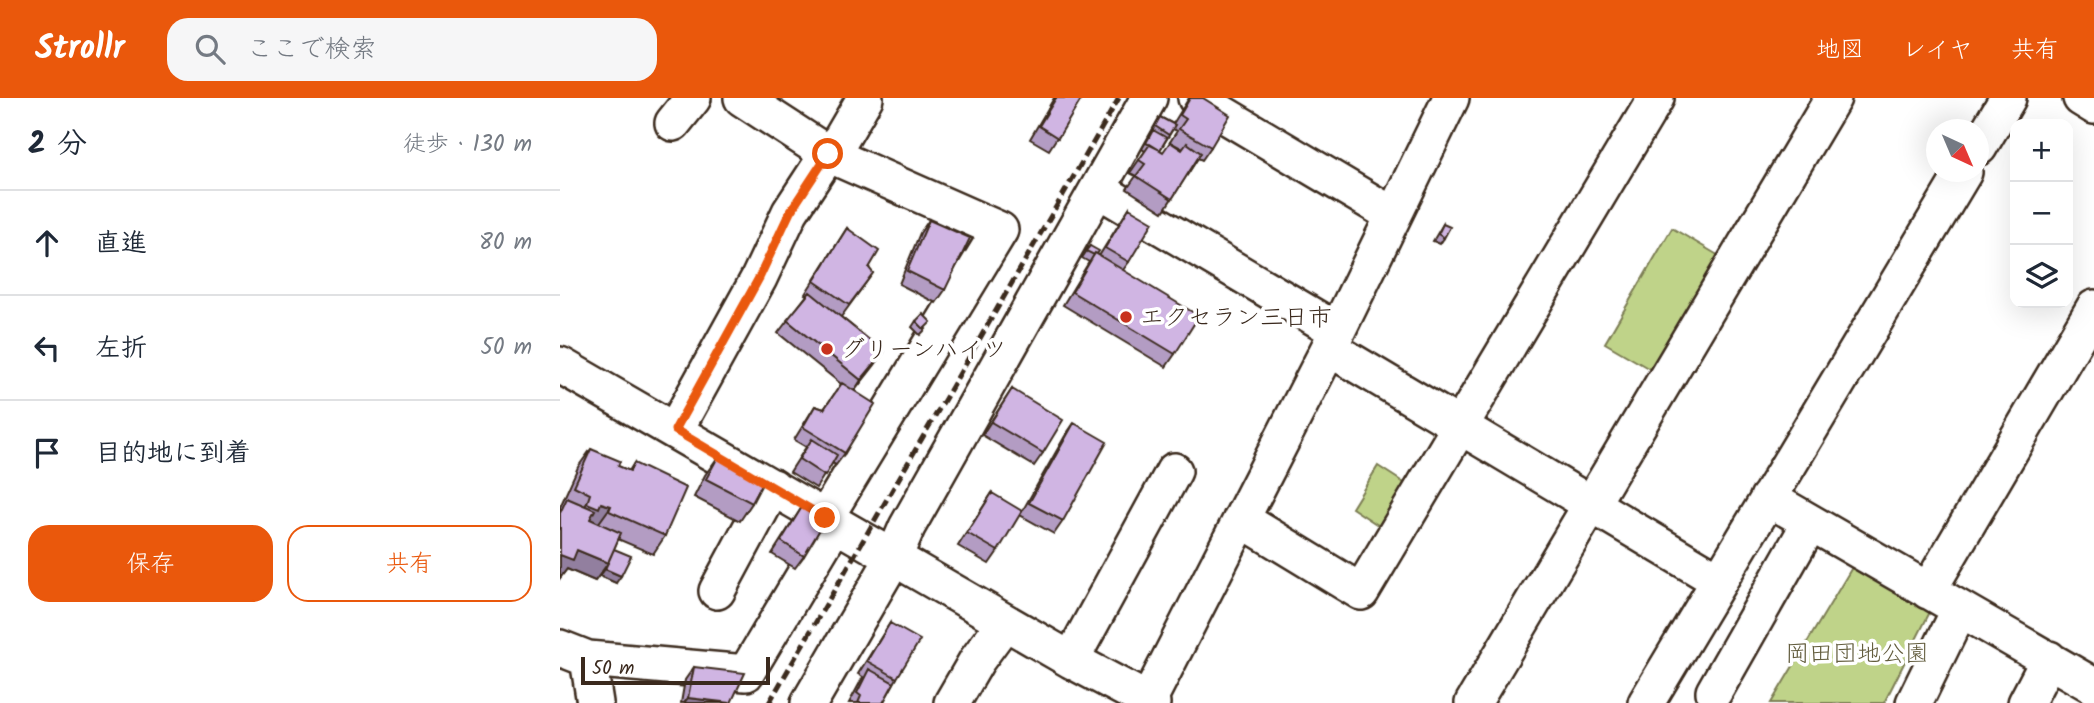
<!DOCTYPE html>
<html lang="ja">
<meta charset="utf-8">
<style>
body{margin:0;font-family:Kalam,"Klee One",sans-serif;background:#f6f6f7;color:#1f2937}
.controls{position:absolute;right:21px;top:21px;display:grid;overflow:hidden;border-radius:14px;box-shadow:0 7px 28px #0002}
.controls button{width:63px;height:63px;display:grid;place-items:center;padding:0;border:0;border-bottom:2px solid #e0e1e3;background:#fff;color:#1f2937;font:35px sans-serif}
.compass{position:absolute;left:1366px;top:21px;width:63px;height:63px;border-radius:50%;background:#fff;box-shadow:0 7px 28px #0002;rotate:136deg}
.scale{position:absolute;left:21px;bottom:18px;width:189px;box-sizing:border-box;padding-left:7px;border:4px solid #3b2a1e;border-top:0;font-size:19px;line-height:24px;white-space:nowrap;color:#3b2a1e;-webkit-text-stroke:5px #fff;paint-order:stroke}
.stop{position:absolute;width:21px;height:21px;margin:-16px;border:5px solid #ea580c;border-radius:50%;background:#fff}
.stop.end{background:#ea580c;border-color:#fff;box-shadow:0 2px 7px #0008}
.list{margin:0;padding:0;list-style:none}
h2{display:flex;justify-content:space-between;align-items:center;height:91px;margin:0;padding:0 28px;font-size:30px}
h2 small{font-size:23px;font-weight:400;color:#747a83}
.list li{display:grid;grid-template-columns:46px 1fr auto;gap:21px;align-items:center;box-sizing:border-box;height:105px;padding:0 28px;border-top:2px solid #e0e1e3}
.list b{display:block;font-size:26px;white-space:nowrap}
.list em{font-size:23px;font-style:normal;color:#747a83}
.actions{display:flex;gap:14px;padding:21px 28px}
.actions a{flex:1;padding:16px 0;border:2px solid #ea580c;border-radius:21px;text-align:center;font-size:24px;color:#ea580c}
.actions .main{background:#ea580c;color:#fff}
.icon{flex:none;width:38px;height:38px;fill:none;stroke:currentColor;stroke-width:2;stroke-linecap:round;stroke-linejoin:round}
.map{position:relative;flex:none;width:1534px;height:605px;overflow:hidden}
header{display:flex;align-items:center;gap:42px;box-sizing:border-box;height:98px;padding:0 35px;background:#ea580c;color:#fff}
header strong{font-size:33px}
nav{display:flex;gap:38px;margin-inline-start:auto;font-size:24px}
.search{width:490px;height:63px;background:#f6f6f7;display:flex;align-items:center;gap:18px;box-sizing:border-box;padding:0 24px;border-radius:21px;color:#747a83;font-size:26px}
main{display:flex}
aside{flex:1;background:#fff}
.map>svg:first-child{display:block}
.green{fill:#bfd389;stroke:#7d7e54;stroke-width:2}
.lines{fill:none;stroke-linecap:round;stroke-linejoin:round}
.minor-casing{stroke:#3b2a1e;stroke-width:40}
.minor{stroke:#fff;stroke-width:35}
.rail{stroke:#3b2a1e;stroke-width:5;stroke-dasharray:10 5;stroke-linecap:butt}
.wall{fill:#b39cc3;stroke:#3b2a1e;stroke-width:2;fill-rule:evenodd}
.shaded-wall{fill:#927f9f;stroke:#3b2a1e;stroke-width:2}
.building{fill:#d0b5e3;stroke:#3b2a1e;stroke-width:2}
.route{stroke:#ea580c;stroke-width:9}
.poi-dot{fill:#c8321e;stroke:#fff;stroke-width:2.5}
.labels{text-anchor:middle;stroke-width:7;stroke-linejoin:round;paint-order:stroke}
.poi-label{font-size:24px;fill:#3b2a1e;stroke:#fff;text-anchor:start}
.park-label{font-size:24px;fill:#635d3e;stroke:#fff}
</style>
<header>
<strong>Strollr</strong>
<div class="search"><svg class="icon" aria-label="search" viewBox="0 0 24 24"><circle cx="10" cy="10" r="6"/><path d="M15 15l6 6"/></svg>ここで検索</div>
<nav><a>地図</a><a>レイヤ</a><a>共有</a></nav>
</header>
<main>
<aside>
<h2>2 分<small>徒歩 · 130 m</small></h2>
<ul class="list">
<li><svg class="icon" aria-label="ahead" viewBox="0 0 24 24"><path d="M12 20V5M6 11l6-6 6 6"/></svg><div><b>直進</b></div><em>80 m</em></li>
<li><svg class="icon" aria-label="left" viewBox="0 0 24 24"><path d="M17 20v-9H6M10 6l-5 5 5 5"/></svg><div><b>左折</b></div><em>50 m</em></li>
<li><svg class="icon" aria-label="arrive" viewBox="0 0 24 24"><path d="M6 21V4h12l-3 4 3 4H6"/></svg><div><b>目的地に到着</b></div></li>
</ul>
<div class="actions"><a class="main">保存</a><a>共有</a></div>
</aside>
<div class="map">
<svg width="1534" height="605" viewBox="0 0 1534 605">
<rect width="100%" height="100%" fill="#fff"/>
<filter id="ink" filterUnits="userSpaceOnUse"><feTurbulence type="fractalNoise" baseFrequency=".0143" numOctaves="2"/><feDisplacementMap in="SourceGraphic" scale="14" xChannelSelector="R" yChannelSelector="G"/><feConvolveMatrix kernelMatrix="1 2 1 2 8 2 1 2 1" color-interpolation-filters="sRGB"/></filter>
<g filter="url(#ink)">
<path class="green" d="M1112,130L1161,159L1093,273L1045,245Z
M818,368L852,390L827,433L792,410Z
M1297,461L1374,506L1324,605H1211Z"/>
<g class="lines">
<defs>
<path id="minor" d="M182,0L268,56L440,132L265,420
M636,0L833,117
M1521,0L1534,8
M113,25L133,0
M1419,49L1448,0
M539,92L776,232
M769,250L1158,482
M0,267L511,562L592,605
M115,332L199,180L230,114L268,56L281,41L305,0
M1208,400L1534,588
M681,421L801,494L1096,0
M157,493L213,389
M1368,493L1534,210
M0,550L28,561L186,575L275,426
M28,561L35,605
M511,562L614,373
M1154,594L1250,425
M249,605L334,459L347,429L589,0
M392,605L417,562L445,524
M587,605L769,250L891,0
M913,605L1273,0
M1086,605L1404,74
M1354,605L1400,511
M1466,605L1489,561"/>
</defs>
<use href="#minor" class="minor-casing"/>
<use href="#minor" class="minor"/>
<path class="rail" d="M209,605L559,0"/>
</g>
<path class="wall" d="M494,0H522L489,52L470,41Z
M629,0L651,49L642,62L638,60L603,114L567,91L576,78L570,75L585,53L582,51L600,19L613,26ZM613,31L617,33L610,44L623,51L603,54L600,52Z
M569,110V164L563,172L615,256L606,269L503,207L529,164L522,160L530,148L539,158Z
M369,122L385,192L376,205L339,186L360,135Z
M883,126L884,140L880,146L873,143Z
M287,130L309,170L313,175L281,219L324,254L294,293L285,355L276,367L272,365L256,390L230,374L246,349L234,342L255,308L264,311L281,286L218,235L247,197L245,196Z
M356,223L366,231L360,237L352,229Z
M452,291L483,355L474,368L422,337Z
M514,325L503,423L494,436L460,417L505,338Z
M31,351L58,368L69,373L74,365L105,438L93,456L58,441L54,451L56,485L40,478L43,472L35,483L7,471L0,480V409L18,369Z
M158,359L192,405L180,423L134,399L145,377Z
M432,395L438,453L429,466L398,448Z
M242,409L244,458L235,470L212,456Z
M330,525L337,580L323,605H289L303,579L298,576Z
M134,569L171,605H121L125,582Z"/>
<path class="shaded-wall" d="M324,254L315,267L293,295L301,282Z
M27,405H41L51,408L38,426L14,423Z
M17,452L48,465L35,483L7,471L0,480V457Z
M45,471L61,478L56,485L40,478Z
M128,600L171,605H124Z"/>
<path class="building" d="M496,0H522L498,40L479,28Z
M630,0H643L670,17L651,49L619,31L626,21L620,17Z
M600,19L615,27L609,37L595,28Z
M593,32L607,40L600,52L586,45Z
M610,44L622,52L627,45L641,55L612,101L576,78L585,66L579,62L590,46L603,54Z
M569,110L593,124L569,164L545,150Z
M369,122L410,140L385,192L347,173Z
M883,126L890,129L884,140L878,136Z
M287,130L319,153L309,170L313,175L289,207L254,183Z
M530,148L539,153L537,156L535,155L534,157L526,153Z
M535,155L639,218L615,256L512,194Z
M250,194L324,254L301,282L227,222Z
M363,216L371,224L364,231L356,223Z
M282,285L315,306L285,355L243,329L255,308L264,311Z
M452,291L503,322L483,355L431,324Z
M514,325L547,344L503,423L469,405Z
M252,341L277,357L265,378L239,361Z
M31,351L60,363L58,368L70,373L74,365L126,390L105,438L49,413L51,408L41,405L39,410L27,405L30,396L14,388Z
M158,359L204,382L192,405L146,381Z
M432,395L462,413L438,453L407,435Z
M7,400L35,412L30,421L61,435L48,465L17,452L13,462L0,457V415Z
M242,409L265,423L244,458L221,443Z
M54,451L71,458L61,478L45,471Z
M330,525L360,542L337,580L307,563Z
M134,569L185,575L171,605L128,600Z
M309,571L334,585L323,605H298L301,598L297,595Z"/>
</g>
<g class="lines" filter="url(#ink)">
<path class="route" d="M265,420L115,332L199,180L230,114L268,56"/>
</g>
<g class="poi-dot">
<circle cx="566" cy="219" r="7"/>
<circle cx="267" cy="251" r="7"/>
</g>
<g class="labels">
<g class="poi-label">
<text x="580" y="227">エクセラン三日市</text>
<text x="281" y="259">グリーンハイツ</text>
</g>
<g class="park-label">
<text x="1297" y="563">岡田団地公園</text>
</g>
</g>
</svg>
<div class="controls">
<button>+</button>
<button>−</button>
<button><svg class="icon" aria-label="layers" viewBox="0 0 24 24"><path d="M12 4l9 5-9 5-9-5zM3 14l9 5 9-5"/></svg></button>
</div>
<svg class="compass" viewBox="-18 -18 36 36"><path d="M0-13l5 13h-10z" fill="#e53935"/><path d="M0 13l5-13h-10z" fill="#747a83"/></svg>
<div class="scale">50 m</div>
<div class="stop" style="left:268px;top:56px"></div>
<div class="stop end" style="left:265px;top:420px"></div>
</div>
</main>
